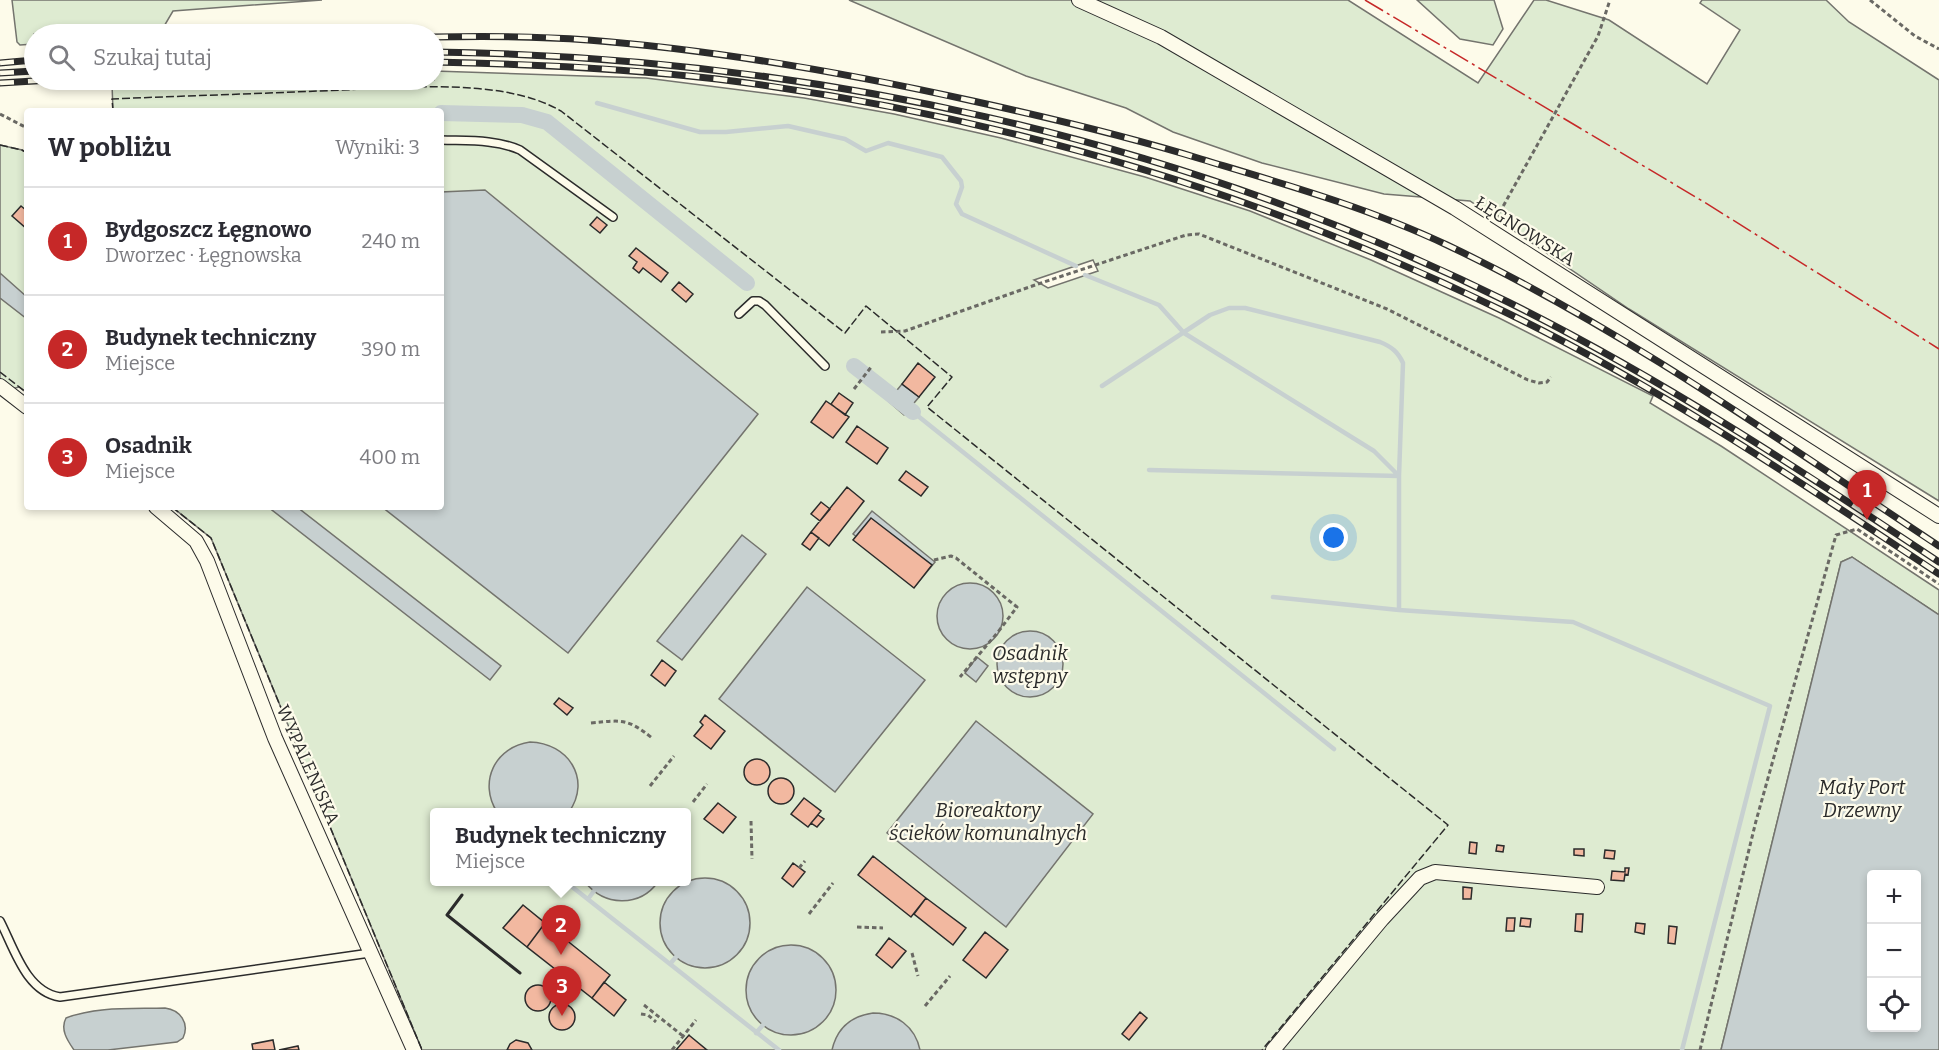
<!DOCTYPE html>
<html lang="pl">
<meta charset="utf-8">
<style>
body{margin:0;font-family:Bitter,serif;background:#f2f2f3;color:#2b2b33}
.controls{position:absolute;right:18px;bottom:18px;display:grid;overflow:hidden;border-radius:6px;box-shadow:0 3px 9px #0003}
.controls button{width:54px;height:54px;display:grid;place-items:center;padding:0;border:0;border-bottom:2px solid #e1e1e2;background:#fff;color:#2b2b33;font:30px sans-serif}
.you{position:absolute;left:1334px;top:538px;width:21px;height:21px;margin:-15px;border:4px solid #fff;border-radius:50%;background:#1a73e8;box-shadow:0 0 0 9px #1a73e833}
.badge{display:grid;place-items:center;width:39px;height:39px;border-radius:50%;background:#c62828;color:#fff;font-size:20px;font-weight:700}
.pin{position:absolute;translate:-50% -50px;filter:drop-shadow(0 2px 3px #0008)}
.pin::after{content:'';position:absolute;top:32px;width:21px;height:18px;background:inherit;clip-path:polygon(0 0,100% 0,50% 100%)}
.popup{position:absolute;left:430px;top:808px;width:261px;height:78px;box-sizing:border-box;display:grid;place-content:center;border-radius:6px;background:#fff;filter:drop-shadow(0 2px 4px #0005);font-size:20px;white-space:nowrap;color:#7c7c81}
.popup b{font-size:22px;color:#2b2b33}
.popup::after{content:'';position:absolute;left:50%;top:100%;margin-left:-12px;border:12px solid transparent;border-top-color:#fff}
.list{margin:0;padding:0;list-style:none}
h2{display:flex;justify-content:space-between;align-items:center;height:78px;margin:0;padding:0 24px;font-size:26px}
h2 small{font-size:20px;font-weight:400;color:#7c7c81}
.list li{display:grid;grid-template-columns:39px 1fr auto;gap:18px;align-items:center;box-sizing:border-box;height:108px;padding:0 24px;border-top:2px solid #e1e1e2}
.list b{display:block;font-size:22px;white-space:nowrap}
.list p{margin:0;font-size:20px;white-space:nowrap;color:#7c7c81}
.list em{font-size:20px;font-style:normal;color:#7c7c81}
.icon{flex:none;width:33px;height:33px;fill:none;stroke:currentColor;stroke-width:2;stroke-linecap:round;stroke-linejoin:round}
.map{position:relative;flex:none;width:1939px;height:1050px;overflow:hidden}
.search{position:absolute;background:#fff;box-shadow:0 3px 9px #0003;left:24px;top:24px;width:420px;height:66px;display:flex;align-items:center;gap:15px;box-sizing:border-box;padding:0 21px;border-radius:33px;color:#7c7c81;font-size:22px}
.panel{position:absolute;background:#fff;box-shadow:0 3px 9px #0003;left:24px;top:108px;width:420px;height:402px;border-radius:6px}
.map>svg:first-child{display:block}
.green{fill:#deebd1;stroke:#74746e;stroke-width:1.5;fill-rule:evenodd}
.water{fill:#c7d0d0;stroke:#74746e;stroke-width:1.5;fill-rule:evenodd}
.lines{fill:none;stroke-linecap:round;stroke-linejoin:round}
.stream{stroke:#c7d0d0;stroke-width:4.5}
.canal{stroke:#c7d0d0;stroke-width:16}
.building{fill:#f2b8a0;stroke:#2b2b2b;stroke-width:1.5}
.lane-casing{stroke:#2b2b2b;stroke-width:10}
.street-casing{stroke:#2b2b2b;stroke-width:16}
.path{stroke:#6a6964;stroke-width:3;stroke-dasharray:4.5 3;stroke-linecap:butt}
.lane{stroke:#fdfbea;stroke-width:7}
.street{stroke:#fdfbea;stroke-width:14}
.rail-casing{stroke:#2b2b2b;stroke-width:7}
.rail{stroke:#fdfbea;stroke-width:4.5;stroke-dasharray:14;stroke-linecap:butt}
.fence{stroke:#2b2b2b;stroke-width:1.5;stroke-dasharray:8 3;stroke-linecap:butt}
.wall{stroke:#2b2b2b;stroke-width:3}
.power{stroke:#c62828;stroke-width:1.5;stroke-dasharray:21 4.5 3 4.5;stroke-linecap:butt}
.labels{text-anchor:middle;stroke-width:4.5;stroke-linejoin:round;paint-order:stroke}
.street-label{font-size:18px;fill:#2b2b2b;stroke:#fdfbea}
.water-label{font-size:20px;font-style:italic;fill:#2b2b2b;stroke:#fdfbea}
</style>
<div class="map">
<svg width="1939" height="1050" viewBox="0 0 1939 1050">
<rect width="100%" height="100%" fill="#fdfbea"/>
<path class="green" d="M12,0H322L173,11L163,28L116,34H34V44L20,45L17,42Z
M849,0H1348L1478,83L1534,0H1546L1609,20L1707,84L1740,30L1700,3L1702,0H1826L1849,22L1939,80V501L1629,309L1470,201L1384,194L1262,163L1173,132L1126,108L1026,76Z
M1417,0H1494L1503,29L1493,45L1460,39Z
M434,71L646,78L804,98L894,114L1001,138L1145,177L1250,211L1371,260L1499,318L1653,396L1650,403L1721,446L1939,590V615L1852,557L1841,562L1721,1050H422L211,538L172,507H441V111H113L112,84L208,80H434ZM1093,260L1098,271L1048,288L1034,280ZM435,812H687V882H435Z
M0,145L22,150L27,153V393L19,387L0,392Z"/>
<path class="water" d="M485,190L758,414L568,653L382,507H441V192Z
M0,273L27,297V319L0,298Z
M902,384L919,397L904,415L888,401Z
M268,507H297L501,666L490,680Z
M872,511L935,562L916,585L853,534Z
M742,535L766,554L682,660L657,641Z
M1852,557L1939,615V1050H1721L1841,562ZM1872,874H1916V1028H1872Z
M937 616a33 33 0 1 1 66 0a33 33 0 1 1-66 0Z
M807,587L925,680L835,792L719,699Z
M997 664a33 33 0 1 1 66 0a33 33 0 1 1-66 0Z
M977,657L988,666L976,682L965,673Z
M976,721L1093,814L1006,927L887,833Z
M530,742C568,743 592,779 569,812H497C478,782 495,747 530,742Z
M660 923a45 45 0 1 1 90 0a45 45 0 1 1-90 0Z
M585,882H658C639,908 604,906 585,882Z
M746 990a45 45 0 1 1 90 0a45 45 0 1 1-90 0Z
M165,1008C180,1010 190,1023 183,1038L177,1042L108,1050H74C67,1040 60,1029 66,1018C96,1006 134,1009 165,1008Z
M873,1013C896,1013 915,1026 920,1050H832C837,1028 851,1016 873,1013Z"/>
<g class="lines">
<path class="stream" d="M597,103L700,132H726L788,126L845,139L866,151L888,143L942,157L961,181L962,187L956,204L962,214L1076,266
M1085,275L1159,305L1184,333L1374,451L1399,476V610L1573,622L1770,706L1682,1050
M1102,386L1210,315L1229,308H1245L1380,342C1392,347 1398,352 1403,363L1399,476L1149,470
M913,412L1334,749
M1273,597L1399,610
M566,882L779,1050
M588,899L594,891
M670,964L676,957
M756,1033L763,1025"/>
<path class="canal" d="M441,113L522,115L547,122L747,283
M854,366L913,412"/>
</g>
<path class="building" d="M21,206L27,211V229L12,216Z
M597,217L607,225L600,233L590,225Z
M636,248L668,273L661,282L643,268L639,273L633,268L637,262L629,256Z
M679,282L693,294L686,302L672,290Z
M918,363L935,377L919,397L902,384Z
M839,393L853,403L845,415L831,404Z
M826,401L849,417L833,438L811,422Z
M857,426L888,448L877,464L846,442Z
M906,471L928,487L921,496L899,480Z
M847,487L864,501L829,546L811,532Z
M821,502L830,509L820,521L811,514Z
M871,518L932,565L914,588L853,540Z
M811,532L819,538L810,550L802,544Z
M662,660L676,671L665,686L651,675Z
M559,698L573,708L567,715L554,704Z
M705,715L725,731L711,749L694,736L703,725L700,722Z
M744 772a13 13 0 1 1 26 0a13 13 0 1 1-26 0Z
M768 791a13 13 0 1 1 26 0a13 13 0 1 1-26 0Z
M804,798L821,811L808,827L791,814Z
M718,803L736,817L723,833L704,819Z
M818,815L824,819L817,827L811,823Z
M1470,842L1477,843L1476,854L1469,853Z
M1497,845L1504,846L1503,852L1496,851Z
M1574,849H1584V856L1574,855Z
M1605,850L1615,851L1614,859L1604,858Z
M873,856L926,898L911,917L858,875Z
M793,863L805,872L793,887L782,878Z
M1625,868H1629L1628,875L1625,874L1624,881L1611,880L1612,871L1625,872Z
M1463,887L1472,888L1471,899H1463Z
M926,898L966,928L953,945L914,914Z
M523,905L545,923L527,947L503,928Z
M560,911L579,926L568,941L549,926Z
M1576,914H1583L1582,932L1575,931Z
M1507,918H1515L1514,931H1506Z
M1521,918L1531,919L1530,927L1520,926Z
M545,923L610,975L592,998L527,947Z
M1636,923L1645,924L1644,934L1635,932Z
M1669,926L1677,927L1675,944L1668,943Z
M985,932L1008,950L986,978L963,960Z
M889,938L906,951L892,968L876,955Z
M604,982L626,1000L614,1016L592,998Z
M525 998a13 13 0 1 1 26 0a13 13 0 1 1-26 0Z
M549 1017a13 13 0 1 1 26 0a13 13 0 1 1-26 0Z
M1140,1012L1147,1018L1129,1040L1122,1034Z
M689,1035L690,1036L707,1050H676Z
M273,1040L275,1050H253L252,1044Z
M516,1040L528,1043L532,1050H507L510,1044Z
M298,1046L299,1050H279Z"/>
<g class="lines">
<defs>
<path id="lane" d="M441,140C467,141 495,139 520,150L613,217
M739,314L753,301H759L765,305L825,366
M0,921C14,948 26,992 60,997L370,953"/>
<path id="street" d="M1079,0L1161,37L1455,208L1939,516
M0,386L27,407
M156,507L196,541L207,561L275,738L414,1050
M1273,1050L1382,919L1420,878L1435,872L1597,887"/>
</defs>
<use href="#lane" class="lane-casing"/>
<use href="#street" class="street-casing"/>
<path class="path" d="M1870,0L1915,36L1939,49
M0,114L27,128
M1496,219L1598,36L1610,0
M881,332L905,331L1038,284L1186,235L1199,234L1387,309L1528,380L1539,383L1547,382L1551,377
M854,389L872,366
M934,560L951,556L956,558L1017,607L998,632L960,677
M591,723C622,720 627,718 652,738
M650,786L674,756
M693,802L707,784
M751,821L752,859
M799,868L805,861
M809,914L833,883
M857,927L883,928
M912,953L918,976
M644,1005L683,1036
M925,1006L950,976
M641,1014L648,1015L656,1022
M672,1050L696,1020
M1700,1050L1756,821L1836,535L1857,529L1939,584"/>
<use href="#lane" class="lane"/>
<use href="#street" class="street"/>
<defs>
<path id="rail" d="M434,37C485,36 536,36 588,40C718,50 846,73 973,101C1050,118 1126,136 1201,159C1284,184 1369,208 1447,245C1620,327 1779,440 1939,546
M434,52C806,57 1173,136 1508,302C1659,377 1799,469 1939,562
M434,62C528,64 623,68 717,79C989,113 1254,190 1501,310C1655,384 1797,480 1939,574
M0,63L34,60
M0,73L34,71
M0,83L51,80"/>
</defs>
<use href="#rail" class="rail-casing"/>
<use href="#rail" class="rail"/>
<path class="fence" d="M113,111L112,99C181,96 250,94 318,91C389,89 499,75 561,111L845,333L866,306L952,377L927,407L1448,825L1262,1050
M0,145L22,150L27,153
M0,372L27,393
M172,507L211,538L422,1050"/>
<path class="wall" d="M462,895L447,915L520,973"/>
<path class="power" d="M1365,0L1704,202L1939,349"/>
</g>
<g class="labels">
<g class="street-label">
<text transform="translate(1525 231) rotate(32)" y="6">ŁĘGNOWSKA</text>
<text transform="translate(308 765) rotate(66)" y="6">WYPALENISKA</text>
</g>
<g class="water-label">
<text x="1030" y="660">Osadnik<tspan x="1030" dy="23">wstępny</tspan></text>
<text x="1862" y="794">Mały Port<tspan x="1862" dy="23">Drzewny</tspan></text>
<text x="988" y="817">Bioreaktory<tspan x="988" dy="23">ścieków komunalnych</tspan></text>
</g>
</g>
</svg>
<div class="controls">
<button>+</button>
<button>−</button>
<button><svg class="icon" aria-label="locate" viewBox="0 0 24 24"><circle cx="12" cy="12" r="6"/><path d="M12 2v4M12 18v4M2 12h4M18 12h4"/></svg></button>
</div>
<div class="you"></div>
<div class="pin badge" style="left:1867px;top:520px">1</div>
<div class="pin badge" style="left:561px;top:955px">2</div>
<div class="popup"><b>Budynek techniczny</b>Miejsce</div>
<div class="pin badge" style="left:562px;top:1016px">3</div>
<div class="search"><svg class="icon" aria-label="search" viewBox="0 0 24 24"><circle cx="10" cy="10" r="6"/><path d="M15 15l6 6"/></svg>Szukaj tutaj</div>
<section class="panel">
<h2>W pobliżu<small>Wyniki: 3</small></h2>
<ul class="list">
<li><span class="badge">1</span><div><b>Bydgoszcz Łęgnowo</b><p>Dworzec · Łęgnowska</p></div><em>240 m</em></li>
<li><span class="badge">2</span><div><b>Budynek techniczny</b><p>Miejsce</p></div><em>390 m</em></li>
<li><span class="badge">3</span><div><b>Osadnik</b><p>Miejsce</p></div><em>400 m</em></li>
</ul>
</section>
</div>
